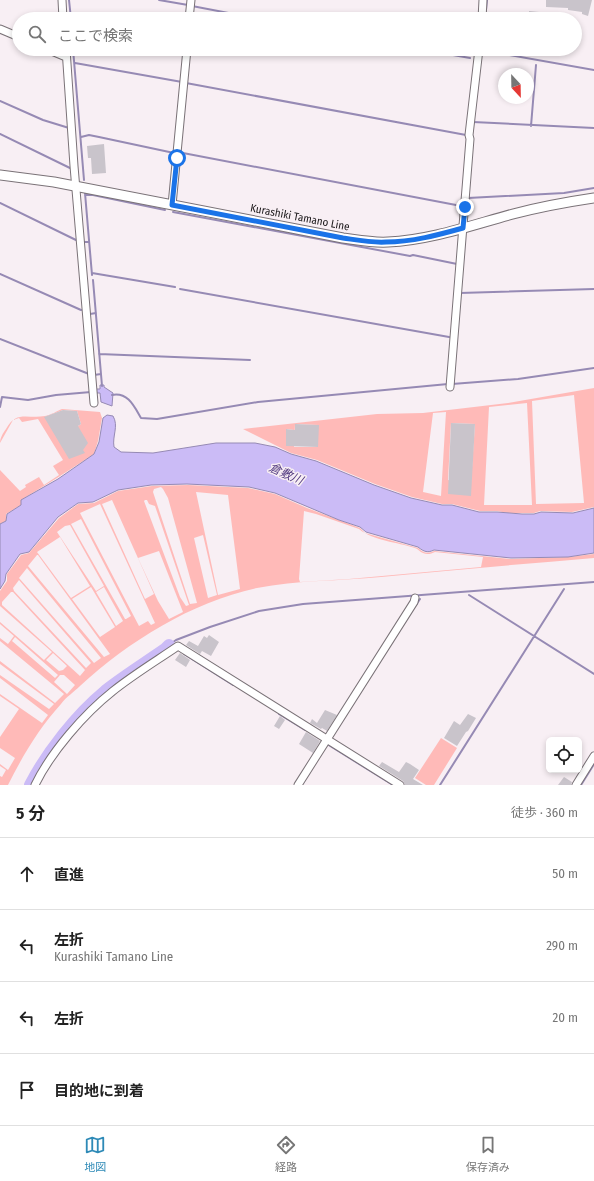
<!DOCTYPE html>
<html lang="ja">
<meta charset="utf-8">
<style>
body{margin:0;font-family:"Fira Sans Condensed","Noto Sans JP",sans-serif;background:#f2f2f2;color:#222}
.controls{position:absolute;right:12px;bottom:12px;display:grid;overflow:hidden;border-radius:6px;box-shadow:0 2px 6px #0003}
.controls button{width:36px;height:36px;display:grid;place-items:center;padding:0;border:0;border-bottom:1px solid #e0e0e0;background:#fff;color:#222;font:20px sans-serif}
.compass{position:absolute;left:498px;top:68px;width:36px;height:36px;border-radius:50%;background:#fff;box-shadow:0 2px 6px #0003;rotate:158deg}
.stop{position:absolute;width:12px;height:12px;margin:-9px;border:3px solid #1a73e8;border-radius:50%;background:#fff}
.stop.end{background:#1a73e8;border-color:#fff;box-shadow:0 1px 4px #0008}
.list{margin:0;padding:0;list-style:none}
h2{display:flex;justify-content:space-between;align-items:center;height:52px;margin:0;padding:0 16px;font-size:17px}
h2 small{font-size:13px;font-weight:400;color:#767676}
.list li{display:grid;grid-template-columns:26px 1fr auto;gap:12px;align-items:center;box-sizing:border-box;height:72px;padding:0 16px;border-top:1px solid #e0e0e0}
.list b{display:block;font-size:15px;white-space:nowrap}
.list p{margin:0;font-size:13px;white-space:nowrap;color:#767676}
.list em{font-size:13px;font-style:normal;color:#767676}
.icon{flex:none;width:22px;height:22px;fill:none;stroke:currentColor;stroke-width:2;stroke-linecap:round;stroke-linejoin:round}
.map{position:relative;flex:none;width:594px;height:785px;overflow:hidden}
.search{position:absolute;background:#fff;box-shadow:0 2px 6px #0003;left:12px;right:12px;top:12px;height:44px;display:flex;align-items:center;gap:10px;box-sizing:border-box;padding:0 14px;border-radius:22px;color:#767676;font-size:15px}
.sheet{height:340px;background:#fff}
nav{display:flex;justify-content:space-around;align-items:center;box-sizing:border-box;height:56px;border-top:1px solid #e0e0e0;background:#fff;font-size:11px;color:#767676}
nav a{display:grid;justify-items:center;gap:2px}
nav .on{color:#2e8ab7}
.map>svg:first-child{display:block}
.green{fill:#ffbab8;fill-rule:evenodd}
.water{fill:#cbbbf6;stroke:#968ab4}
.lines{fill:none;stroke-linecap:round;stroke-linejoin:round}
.stream{stroke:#968ab4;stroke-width:2}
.river{stroke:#cbbbf6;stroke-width:12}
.building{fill:#c9c4cb}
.minor-casing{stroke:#7a7277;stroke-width:9}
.major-casing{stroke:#7a7277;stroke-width:11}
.minor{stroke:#fff;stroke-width:7}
.major{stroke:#fff;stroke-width:9}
.route{stroke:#1a73e8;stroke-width:5}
.labels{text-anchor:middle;stroke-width:3;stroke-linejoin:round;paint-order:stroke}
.street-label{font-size:11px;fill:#1a1719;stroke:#f8eff4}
.water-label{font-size:12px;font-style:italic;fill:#553e83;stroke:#f8eff4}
</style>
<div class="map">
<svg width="594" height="785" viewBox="0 0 594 785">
<rect width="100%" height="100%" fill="#f8eff4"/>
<path class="green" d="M594,388V507L572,512L540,511L534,513H508L497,511H480L452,504H442L412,497L375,484L317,460L291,453L243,429L377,414L423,413L508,403ZM574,395L584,503L536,504L532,401ZM527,403L532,505H484L489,407ZM446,412L441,496L423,492L433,413ZM451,423L475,424L471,482L448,480ZM295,424L318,425V447H294ZM287,429L294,430L293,446H286Z
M62,409L100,412L102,418L98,441L94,454L57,478L21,500V505L6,514V521L0,524V470L20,491L26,487L25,485L39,477L44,485L59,475L53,466L63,460L38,419L22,422L19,418L13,420L0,443C0,438 3,433 6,429C16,410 27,419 45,416C51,415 57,411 62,409ZM63,410L77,411L81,424L78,426L45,417Z
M188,485L248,488L275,494L307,508L360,528L365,533L418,548C423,553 428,554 434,551L511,559L568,557L594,554V558C523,564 452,570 381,577C340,581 297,580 257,588C192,602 129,641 80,686C74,692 66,697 61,704C39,728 22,757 8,785H0V776L2,777L6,770L0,766V764L8,770L15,758L0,748V737L19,709L0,696V694L42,723L48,715L0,678V675L49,709L54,704L0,664V661L55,703L64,694L0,641V638L8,644L14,636L0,624V622L44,660L52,652L0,606V591L7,581V574L21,555L29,553L59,518L78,504L94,503L118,491L152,486ZM161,487L163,489L168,498L197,603L190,604L153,492L154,489ZM196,492L228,495L240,589L218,595ZM112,500L154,594L145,599L102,504ZM145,500H147L149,504L155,506L189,605L186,606L180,597L144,501ZM100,504L155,623L151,625L148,621L139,626L80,513ZM304,511L316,514L359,529C374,541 397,542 415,548C418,549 420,552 423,553C427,555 431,554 435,552L483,557L481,567L349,579L300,582L299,579ZM81,519L131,616L126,619H125L71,524ZM70,525L104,586L96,591L57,532L65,526ZM203,535L217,595L208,598L194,538ZM60,537L90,586L71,598L37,552ZM159,551L183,612L169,619L158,601L138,558ZM37,555H38L110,654L104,657L28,566ZM27,568L101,658L94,663L19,578ZM19,580L91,663L86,668L14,591L13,588ZM91,587L115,627L100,637L72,599ZM104,587L123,621L116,626L96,592ZM11,592H13L85,670L80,676L2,605V602ZM15,637L58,675L55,678L12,641ZM53,653L67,666L63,670L59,671L46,660ZM60,675H64L75,685L67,694L54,682Z
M441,738L457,748L434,785H426L415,778Z"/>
<path class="water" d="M100,385H104V387L113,393L112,406L101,402L100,393H96V389H100Z
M107,415L113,416C119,426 112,436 114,447L121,452L153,453L216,443H255L275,447L291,454L316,461L374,485L411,498L442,505H452L479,512H497L522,514H534L541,512L573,513L594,508V553L568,557L511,558L434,550C428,553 424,552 418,547L366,532L360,527L339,520L275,493L249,487L187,484L151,485L118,490L93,502L78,503L58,517L29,552L20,554L6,574L5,581L0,589V524L6,521L7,514L21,505V500L58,479L94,454L99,442L103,418Z"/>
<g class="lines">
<path class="stream" d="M69,0L71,19
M159,0L188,5
M192,6L260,19
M486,10L487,0
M73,49L84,180
M419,49L470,58
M481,50L594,70
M75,63L182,82
M186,83L466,135
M0,101L43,120L69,128
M473,122L594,128
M531,126L536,65
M0,134L72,169
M81,137L89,135L99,137L174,153
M179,154L183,153L456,205
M85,193L92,275
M85,195H93L165,210
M468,198L564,193L594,188
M0,203L78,241
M173,212L410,256L413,255L457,264
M83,242H89
M92,273L175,287
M0,274L81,310
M93,280L102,386
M180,289L449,337
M460,293L594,289
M90,314L96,313
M0,339L89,374
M99,354L250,360
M94,375L101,374
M452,384L518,379L594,368
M112,395C128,392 134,406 141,418L157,419L258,402L448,384
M0,407L2,397L28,400L56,395L91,392
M469,595L594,674
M416,605L420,599
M169,645L176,640L210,627L259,611L303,604L594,582
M184,654L233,685
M279,714L305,730
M327,744L393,785
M440,785L564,589
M581,785L594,764"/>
<path class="river" d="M30,785C47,752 76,715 105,691C124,676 145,663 165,649L169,645"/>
</g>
<path class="building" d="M546,0H592L588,16L582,14V12L568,10V8L546,7Z
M529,11L539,12V19H529Z
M514,49H537L536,56L513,52Z
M104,144L106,173L92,174L91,158H88L87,146Z
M63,410L77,411L81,424L78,426L88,443L83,450L85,453L69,459L44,417Z
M451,423L475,424L471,496L448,494Z
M295,424L319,425L318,447L286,446V429L295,430Z
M209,635L219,642L211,656L202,651L200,654L186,645L189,641L198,646L204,636L207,638Z
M180,653L190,660L186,667L175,660Z
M325,710L337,715L327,731L322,728L321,729L310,723L312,719L317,723Z
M468,714L476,718L468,731L466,732L457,746L444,738L454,721L460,725Z
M280,716L285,720L279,729L274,726Z
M306,732L320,741L313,753L299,744Z
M382,762L399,772L406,762L410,764L419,770L413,779L423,785H405L403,781L379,766Z
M564,777L572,782L571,785H558Z"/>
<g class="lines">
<defs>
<path id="minor" d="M62,0L63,19
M189,19L191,0
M482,19L483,0
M0,29L19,37
M47,49L66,57
M66,49L74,166L94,403
M172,205L187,49
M450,387L470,139L469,135L479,49
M35,785C51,752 84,714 113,691C133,675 156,661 178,646L400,785
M298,785L414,602L415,598
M576,785L594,756"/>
<path id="major" d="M0,175L54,182L343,238C358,240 373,243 388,242C431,240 472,225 513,214C540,207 567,202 594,198"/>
</defs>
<use href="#minor" class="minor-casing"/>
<use href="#major" class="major-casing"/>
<use href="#minor" class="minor"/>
<use href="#major" class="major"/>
</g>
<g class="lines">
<path class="route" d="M177,158L172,205L343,238C357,240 372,243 386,242C412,242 438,235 463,228L465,207"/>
</g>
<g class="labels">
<g class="street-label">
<text transform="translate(300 217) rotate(11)" y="4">Kurashiki Tamano Line</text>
</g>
<g class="water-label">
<text transform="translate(286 474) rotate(24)" y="4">倉敷川</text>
</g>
</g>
</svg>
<div class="controls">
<button><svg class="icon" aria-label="locate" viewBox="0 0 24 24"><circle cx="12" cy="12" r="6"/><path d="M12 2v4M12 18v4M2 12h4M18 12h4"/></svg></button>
</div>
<svg class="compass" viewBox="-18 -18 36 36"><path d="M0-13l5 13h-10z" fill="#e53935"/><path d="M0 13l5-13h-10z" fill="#767676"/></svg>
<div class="stop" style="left:177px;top:158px"></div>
<div class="stop end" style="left:465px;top:207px"></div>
<div class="search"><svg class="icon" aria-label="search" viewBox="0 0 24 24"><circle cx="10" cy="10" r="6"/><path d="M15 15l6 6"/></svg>ここで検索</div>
</div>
<section class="sheet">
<h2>5 分<small>徒歩 · 360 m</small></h2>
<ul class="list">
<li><svg class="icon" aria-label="ahead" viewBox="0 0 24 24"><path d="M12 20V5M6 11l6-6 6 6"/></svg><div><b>直進</b></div><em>50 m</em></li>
<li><svg class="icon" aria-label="left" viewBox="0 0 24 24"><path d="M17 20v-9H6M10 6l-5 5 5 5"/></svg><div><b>左折</b><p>Kurashiki Tamano Line</p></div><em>290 m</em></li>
<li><svg class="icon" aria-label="left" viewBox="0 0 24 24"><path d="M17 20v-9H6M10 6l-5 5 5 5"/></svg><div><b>左折</b></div><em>20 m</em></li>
<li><svg class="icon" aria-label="arrive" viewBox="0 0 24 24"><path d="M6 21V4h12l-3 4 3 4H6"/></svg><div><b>目的地に到着</b></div></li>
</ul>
</section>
<nav>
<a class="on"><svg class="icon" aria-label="map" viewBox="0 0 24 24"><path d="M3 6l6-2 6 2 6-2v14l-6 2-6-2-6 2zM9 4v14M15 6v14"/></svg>地図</a>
<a><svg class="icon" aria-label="directions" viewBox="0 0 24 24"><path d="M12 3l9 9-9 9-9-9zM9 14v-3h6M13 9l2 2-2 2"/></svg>経路</a>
<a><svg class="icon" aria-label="saved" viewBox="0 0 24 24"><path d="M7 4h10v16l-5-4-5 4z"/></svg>保存済み</a>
</nav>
